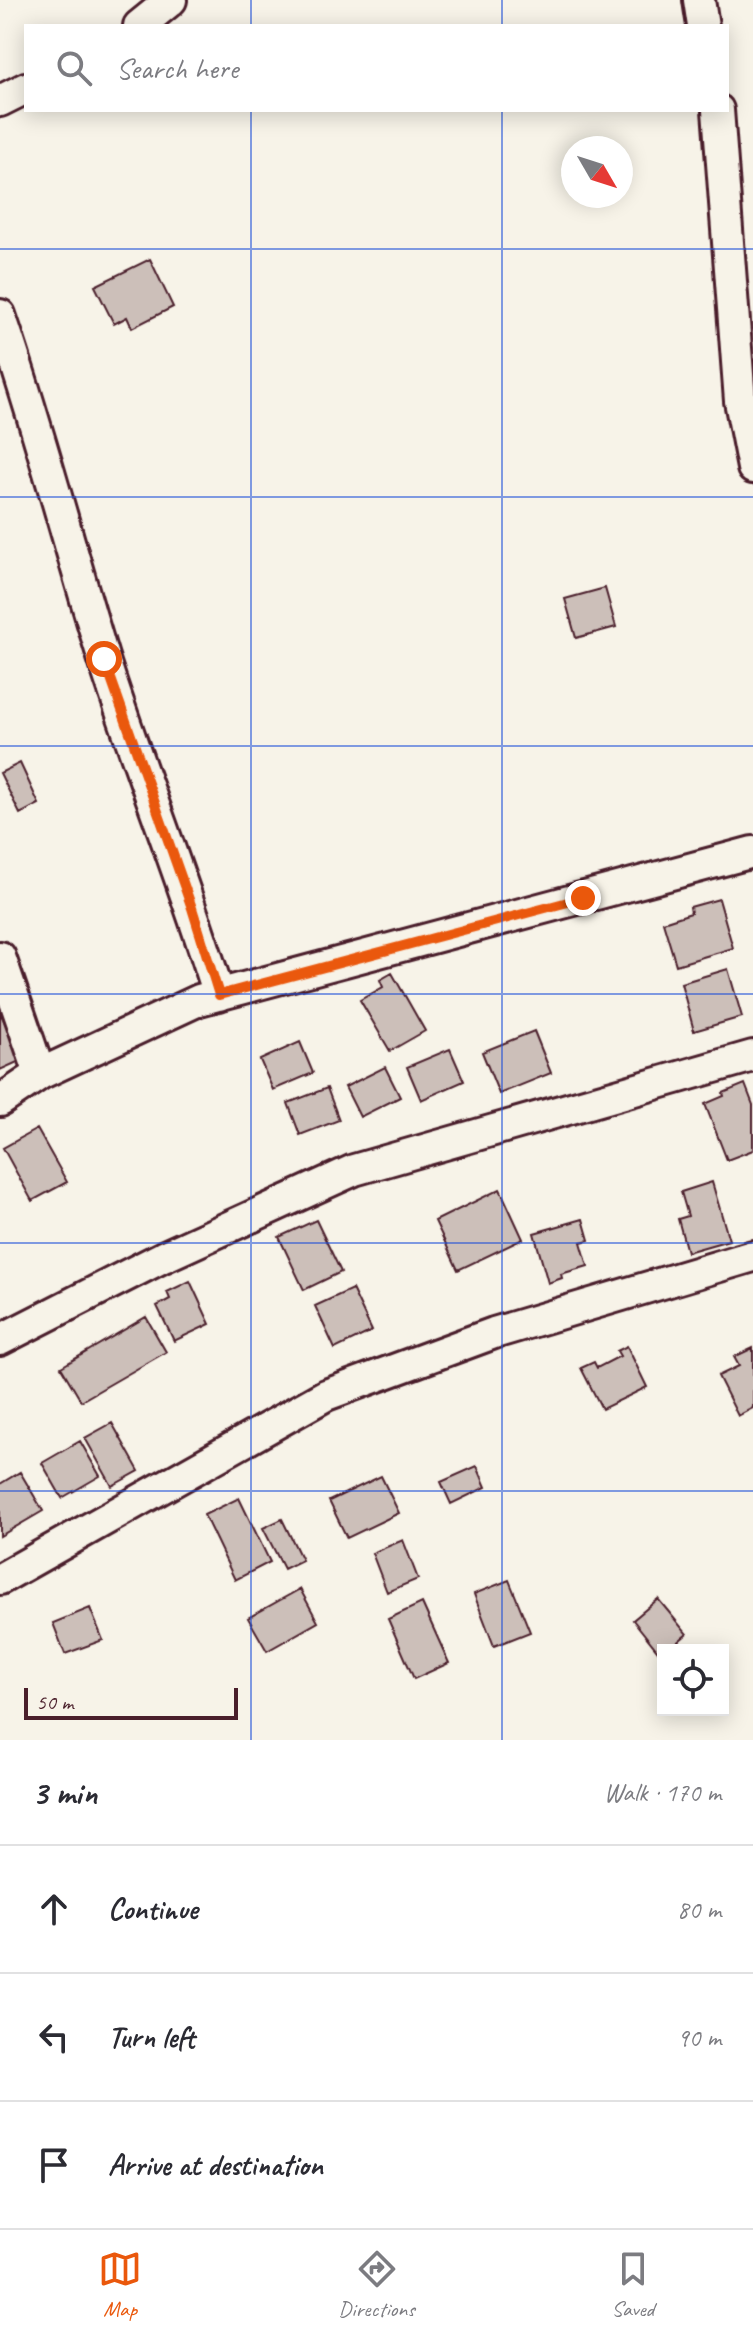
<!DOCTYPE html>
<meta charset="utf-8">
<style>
body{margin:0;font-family:Caveat,sans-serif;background:#f2f2f3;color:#2b2b33}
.controls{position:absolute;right:24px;bottom:24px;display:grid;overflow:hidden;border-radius:0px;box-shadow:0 4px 20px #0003}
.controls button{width:72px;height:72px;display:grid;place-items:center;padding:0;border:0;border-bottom:2px solid #e1e1e2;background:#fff;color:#2b2b33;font:40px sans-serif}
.compass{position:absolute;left:561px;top:136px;width:72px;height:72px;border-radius:50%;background:#fff;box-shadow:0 4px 20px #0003;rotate:129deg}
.scale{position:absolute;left:24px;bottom:20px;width:214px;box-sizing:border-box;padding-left:8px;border:4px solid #4a1f2b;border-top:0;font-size:22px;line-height:28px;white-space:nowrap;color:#4a1f2b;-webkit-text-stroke:6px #f7f3e8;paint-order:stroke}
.stop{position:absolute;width:24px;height:24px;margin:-18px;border:6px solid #ea580c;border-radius:50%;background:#fff}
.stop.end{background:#ea580c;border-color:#fff;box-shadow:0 2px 8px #0008}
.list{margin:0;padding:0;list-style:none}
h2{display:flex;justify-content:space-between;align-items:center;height:104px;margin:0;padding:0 32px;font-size:34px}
h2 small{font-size:26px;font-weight:400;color:#7c7c81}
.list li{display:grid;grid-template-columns:52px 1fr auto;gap:24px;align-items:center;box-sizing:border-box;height:128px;padding:0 32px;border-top:2px solid #e1e1e2}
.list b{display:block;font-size:30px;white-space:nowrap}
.list em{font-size:26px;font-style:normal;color:#7c7c81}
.icon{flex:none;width:44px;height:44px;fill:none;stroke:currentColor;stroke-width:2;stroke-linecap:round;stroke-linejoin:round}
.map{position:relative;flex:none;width:753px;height:1740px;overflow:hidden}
.search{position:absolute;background:#fff;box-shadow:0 4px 20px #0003;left:24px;right:24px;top:24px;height:88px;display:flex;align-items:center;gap:20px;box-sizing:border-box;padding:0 28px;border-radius:0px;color:#7c7c81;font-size:30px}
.sheet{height:488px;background:#fff}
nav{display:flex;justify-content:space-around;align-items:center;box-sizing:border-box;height:112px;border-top:2px solid #e1e1e2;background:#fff;font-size:22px;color:#7c7c81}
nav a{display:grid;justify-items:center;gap:4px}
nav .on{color:#ea580c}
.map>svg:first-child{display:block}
.building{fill:#ccbfb9;stroke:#4a1f2b;stroke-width:2}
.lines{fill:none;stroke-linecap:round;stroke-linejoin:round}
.minor-casing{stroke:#4a1f2b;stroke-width:36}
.minor{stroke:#f7f3e8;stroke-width:30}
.route{stroke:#ea580c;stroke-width:10}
.grid{fill:none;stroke:#1d4ed8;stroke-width:2;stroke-opacity:0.55}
</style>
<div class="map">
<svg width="753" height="1740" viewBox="0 0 753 1740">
<rect width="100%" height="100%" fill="#f7f3e8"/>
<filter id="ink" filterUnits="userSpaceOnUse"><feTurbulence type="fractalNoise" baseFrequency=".0125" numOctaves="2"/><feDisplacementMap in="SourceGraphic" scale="16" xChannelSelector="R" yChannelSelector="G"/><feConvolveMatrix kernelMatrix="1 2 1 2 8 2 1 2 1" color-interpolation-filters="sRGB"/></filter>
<g filter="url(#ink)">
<path class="building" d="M150,259L173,307L132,328L127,317L114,324L95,286Z
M605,588L616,627L576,638L565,599Z
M20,763L39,804L20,814L0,773Z
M719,899L733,948L676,965L663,922L691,913L690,907Z
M728,969L742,1017L694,1031L681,983Z
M392,973L425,1031L390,1051L360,1000L383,987L380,980Z
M0,1012L22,1060L0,1070Z
M534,1031L551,1073L499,1094L482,1052Z
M300,1042L313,1073L273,1090L260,1060Z
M450,1049L464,1081L421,1100L407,1067Z
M385,1067L400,1097L360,1117L345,1087Z
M745,1084L753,1105V1150L727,1160L705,1104L724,1096L723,1093Z
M327,1088L339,1120L300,1135L288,1103Z
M37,1129L67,1182L32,1201L3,1148Z
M712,1182L729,1240L687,1252L678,1219L688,1216L681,1192Z
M500,1189L523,1239L458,1270L435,1221Z
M583,1219L589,1240L581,1242L588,1266L561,1274L562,1278L548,1283L534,1233Z
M316,1220L341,1272L304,1290L279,1237Z
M190,1281L210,1324L174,1341L157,1306L170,1299L167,1292Z
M352,1289L372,1331L335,1349L315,1306Z
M146,1317L166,1352L81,1401L61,1367Z
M627,1346L647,1387L602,1409L581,1368L594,1362L597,1368L620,1356L617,1351Z
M753,1348V1408L738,1416L718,1376L739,1366L734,1357Z
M112,1423L139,1471L112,1486L85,1438Z
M80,1441L100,1476L62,1498L42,1463Z
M477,1466L486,1487L451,1504L441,1482Z
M20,1472L43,1511L0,1536V1484Z
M381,1476L399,1513L347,1538L329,1501Z
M239,1498L270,1562L235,1580L204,1515Z
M282,1519L302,1560L284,1569L263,1528Z
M403,1540L418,1579L387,1592L372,1553Z
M509,1580L530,1632L494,1646L474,1594Z
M300,1589L318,1622L267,1651L248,1618Z
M658,1599L687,1634L668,1650H663L661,1655L633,1620Z
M422,1603L449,1663L414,1679L388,1619Z
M90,1608L103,1640L65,1654L53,1623Z"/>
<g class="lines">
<defs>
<path id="minor" d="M699,0L703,26
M139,26L171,0
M0,101L26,88
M718,110L740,401L753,468
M0,315C39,428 68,543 103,657C139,770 184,881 219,995
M0,957L40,1074
M0,1101L40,1074L199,1000L753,852
M0,1340L163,1257L354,1170L753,1056
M0,1579L326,1395L494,1333L753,1256"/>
</defs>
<use href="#minor" class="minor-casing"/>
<use href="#minor" class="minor"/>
</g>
</g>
<g class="lines" filter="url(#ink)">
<path class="route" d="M104,659L192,908L219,995L583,898"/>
</g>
<path class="grid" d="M251,0V26M502,0V26M251,110V1740M502,110V1740M0,249H753M0,497H753M0,746H753M0,994H753M0,1243H753M0,1491H753"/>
</svg>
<div class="controls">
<button><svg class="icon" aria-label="locate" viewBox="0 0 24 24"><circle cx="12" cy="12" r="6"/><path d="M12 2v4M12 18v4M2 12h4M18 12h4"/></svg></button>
</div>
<svg class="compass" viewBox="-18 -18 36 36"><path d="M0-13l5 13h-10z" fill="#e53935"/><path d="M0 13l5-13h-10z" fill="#7c7c81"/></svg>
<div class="scale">50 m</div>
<div class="stop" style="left:104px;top:659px"></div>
<div class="stop end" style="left:583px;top:898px"></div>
<div class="search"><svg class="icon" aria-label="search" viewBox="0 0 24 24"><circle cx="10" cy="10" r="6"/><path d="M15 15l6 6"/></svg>Search here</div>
</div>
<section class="sheet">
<h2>3 min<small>Walk · 170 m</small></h2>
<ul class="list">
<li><svg class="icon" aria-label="ahead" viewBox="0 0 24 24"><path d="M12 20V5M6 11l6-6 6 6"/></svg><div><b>Continue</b></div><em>80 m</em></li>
<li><svg class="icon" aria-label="left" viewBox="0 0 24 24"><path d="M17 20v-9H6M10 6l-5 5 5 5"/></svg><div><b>Turn left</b></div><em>90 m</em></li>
<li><svg class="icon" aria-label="arrive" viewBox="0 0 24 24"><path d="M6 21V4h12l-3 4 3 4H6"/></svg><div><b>Arrive at destination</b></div></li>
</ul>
</section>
<nav>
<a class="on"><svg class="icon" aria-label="map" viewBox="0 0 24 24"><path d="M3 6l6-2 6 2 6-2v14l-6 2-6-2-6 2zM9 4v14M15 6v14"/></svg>Map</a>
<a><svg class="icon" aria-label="directions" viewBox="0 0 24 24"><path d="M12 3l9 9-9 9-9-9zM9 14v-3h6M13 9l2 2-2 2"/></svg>Directions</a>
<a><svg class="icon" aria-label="saved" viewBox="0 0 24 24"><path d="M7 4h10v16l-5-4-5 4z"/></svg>Saved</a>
</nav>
